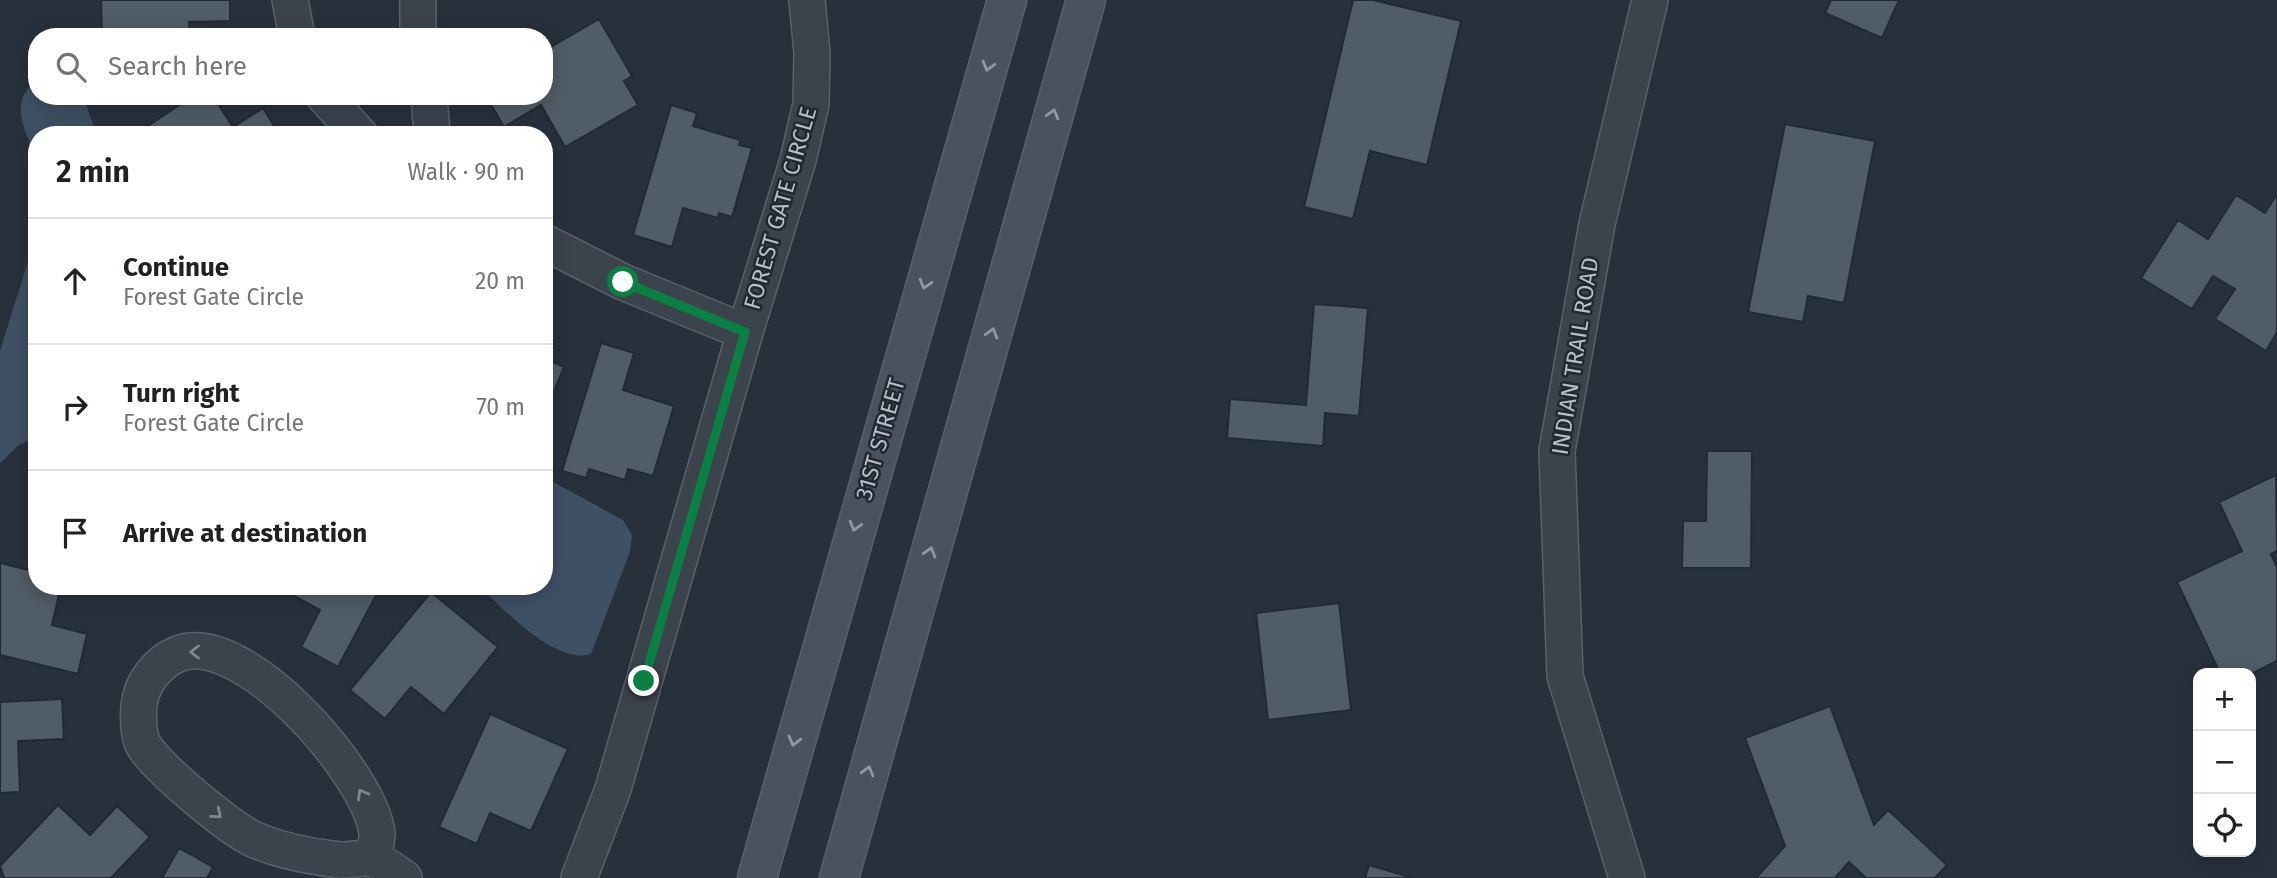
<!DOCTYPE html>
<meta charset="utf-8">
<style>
body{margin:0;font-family:"Fira Sans",sans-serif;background:#f2f2f2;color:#202124}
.controls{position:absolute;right:21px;bottom:21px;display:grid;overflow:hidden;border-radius:14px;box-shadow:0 4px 18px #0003}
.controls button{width:63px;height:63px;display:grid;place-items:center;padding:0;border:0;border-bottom:2px solid #e0e0e0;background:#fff;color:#202124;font:35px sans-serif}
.stop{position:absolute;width:21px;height:21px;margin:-16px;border:5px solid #0b8043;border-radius:50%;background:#fff}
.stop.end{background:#0b8043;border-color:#fff;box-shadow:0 2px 7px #0008}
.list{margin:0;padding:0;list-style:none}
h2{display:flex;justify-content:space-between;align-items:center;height:91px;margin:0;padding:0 28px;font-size:30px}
h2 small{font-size:23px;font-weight:400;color:#757577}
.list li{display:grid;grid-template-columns:46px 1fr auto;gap:21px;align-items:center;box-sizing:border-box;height:126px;padding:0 28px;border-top:2px solid #e0e0e0}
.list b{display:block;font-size:26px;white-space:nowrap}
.list p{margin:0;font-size:23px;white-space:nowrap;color:#757577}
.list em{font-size:23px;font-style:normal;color:#757577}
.icon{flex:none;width:38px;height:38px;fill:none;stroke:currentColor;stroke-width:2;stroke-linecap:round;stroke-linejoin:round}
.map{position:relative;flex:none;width:2277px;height:878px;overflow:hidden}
.search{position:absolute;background:#fff;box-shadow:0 4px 18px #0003;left:28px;top:28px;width:525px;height:77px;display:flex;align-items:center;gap:18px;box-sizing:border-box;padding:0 24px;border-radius:28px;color:#757577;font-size:26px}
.panel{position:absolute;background:#fff;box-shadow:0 4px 18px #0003;left:28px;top:126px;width:525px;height:469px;border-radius:28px}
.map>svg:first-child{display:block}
.water{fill:#3e5063}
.building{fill:#505c67;stroke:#222a34;stroke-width:2}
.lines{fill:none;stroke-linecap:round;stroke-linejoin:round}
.minor-casing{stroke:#59616b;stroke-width:38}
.secondary-casing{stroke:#59616b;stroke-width:41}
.minor{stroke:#3b434d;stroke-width:35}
.secondary{stroke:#49535f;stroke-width:38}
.oneway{stroke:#9099a3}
.oneway2{stroke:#7f8791}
.route{stroke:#0b8043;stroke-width:9}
.labels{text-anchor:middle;stroke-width:5;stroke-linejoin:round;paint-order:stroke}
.street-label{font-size:23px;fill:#b7bec8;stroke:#202832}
</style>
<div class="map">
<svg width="2277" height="878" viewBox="0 0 2277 878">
<rect width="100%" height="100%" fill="#27313c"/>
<path class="water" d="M37,81V96H83L97,135H37V159C26,135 7,99 37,81Z
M37,214V437L19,445L0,463V351L29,258Z
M544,477L623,520L632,535L630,552L591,654C554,665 505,609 478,586H544Z"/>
<path class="building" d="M101,0H230V21L189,22L190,37H102Z
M1353,0H1373L1461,21L1427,165L1370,151L1353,219L1304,207Z
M1831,0H1899L1882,38L1825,13Z
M599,19L632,76L624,81L638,105L565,147L541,105L504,127L486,96H544V51Z
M207,96H213L233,127L263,108L280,135H134L190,98L195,104Z
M671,105L697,113L693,126L740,140L739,145L752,148L732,217L719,213L718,218L683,208L672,247L633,235Z
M1785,124L1875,141L1844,303L1808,296L1803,322L1748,312Z
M2277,194V332L2266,351L2215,319L2235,289L2213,276L2192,309L2141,278L2178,220L2208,239L2236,195L2265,213Z
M1314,304L1368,308L1359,416L1325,413L1323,446L1227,438L1230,399L1306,405Z
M601,343L634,353L623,390L674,406L653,476L628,469L625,480L589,469L586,478L562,471Z
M544,358L564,367L544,416Z
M1707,451H1752L1751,568H1682L1683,521H1706Z
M2276,475L2277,551L2271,554L2277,567V661L2251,674L2220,673L2177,582L2242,551L2219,502Z
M0,563L37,572V586H61L52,625L87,634L78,674L0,655Z
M283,586H381L338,667L301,647L320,610L281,589Z
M431,592L498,647L444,714L411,687L385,719L350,690Z
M1339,603L1351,710L1268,720L1256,613Z
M62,699L64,739L18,741L20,792L0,793V702Z
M1830,706L1874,825L1888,810L1947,865L1935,878H1866L1849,862L1835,878H1756L1785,846L1745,738Z
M490,714L568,749L531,831L490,813L477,844L439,827Z
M58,805L90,835L117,806L150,837L111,878H4L0,866Z
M179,848L213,867L207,878H162Z
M1369,865L1413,878H1365Z"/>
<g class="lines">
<defs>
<path id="minor" d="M290,0L297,37
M418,37V0
M324,96L360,135
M429,96L432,135
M544,242L623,282L745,332
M372,858C374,850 378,840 377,833C370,774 243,628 178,654C158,662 141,683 139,706C138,718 138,730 142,742C151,764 231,829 253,839C278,850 313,857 341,860C350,861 363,856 372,859C383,862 395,872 404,878
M579,878L613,789L745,332L798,160L811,104L812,53L807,0
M1627,878L1565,676L1557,451L1597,224L1650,0"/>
<path id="secondary" d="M757,878L1007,0
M839,878L1086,0"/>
</defs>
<use href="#minor" class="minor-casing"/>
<use href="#secondary" class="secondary-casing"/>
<use href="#minor" class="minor"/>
<use href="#secondary" class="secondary"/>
</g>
<defs><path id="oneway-chevron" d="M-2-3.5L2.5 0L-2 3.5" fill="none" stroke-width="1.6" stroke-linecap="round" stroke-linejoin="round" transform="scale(1.75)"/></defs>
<g class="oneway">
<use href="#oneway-chevron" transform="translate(988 66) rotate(106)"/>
<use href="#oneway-chevron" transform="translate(1053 114) rotate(-74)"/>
<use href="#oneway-chevron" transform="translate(925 284) rotate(106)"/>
<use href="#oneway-chevron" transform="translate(992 333) rotate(-74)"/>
<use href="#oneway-chevron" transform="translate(855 526) rotate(106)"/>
<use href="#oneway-chevron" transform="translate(930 552) rotate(-74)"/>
<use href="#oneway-chevron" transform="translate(794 741) rotate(105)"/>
<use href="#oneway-chevron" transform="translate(868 771) rotate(-74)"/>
</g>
<g class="oneway2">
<use href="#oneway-chevron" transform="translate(195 652) rotate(-180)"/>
<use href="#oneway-chevron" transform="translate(362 794) rotate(-120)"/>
<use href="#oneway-chevron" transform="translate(217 814) rotate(40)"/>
</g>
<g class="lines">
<path class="route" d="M623,282L745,332L644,681"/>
</g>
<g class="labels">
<g class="street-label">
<text transform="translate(780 208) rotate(-74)" y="8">FOREST GATE CIRCLE</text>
<text transform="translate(1575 356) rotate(-81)" y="8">INDIAN TRAIL ROAD</text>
<text transform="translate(880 439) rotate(-74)" y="8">31ST STREET</text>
</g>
</g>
</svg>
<div class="controls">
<button>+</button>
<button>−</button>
<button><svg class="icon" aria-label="locate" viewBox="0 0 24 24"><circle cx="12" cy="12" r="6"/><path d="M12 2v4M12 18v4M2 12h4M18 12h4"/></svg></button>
</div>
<div class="stop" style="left:623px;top:282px"></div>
<div class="stop end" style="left:644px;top:681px"></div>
<div class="search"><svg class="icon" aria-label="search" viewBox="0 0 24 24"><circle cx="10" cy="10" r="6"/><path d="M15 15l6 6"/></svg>Search here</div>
<section class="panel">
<h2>2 min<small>Walk · 90 m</small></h2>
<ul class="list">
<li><svg class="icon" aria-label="ahead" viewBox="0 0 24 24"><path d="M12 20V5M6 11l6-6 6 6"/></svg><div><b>Continue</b><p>Forest Gate Circle</p></div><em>20 m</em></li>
<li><svg class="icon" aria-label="right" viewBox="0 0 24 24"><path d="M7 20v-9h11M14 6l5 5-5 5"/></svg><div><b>Turn right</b><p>Forest Gate Circle</p></div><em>70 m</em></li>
<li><svg class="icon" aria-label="arrive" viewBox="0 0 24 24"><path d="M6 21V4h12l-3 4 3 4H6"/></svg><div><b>Arrive at destination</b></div></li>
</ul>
</section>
</div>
